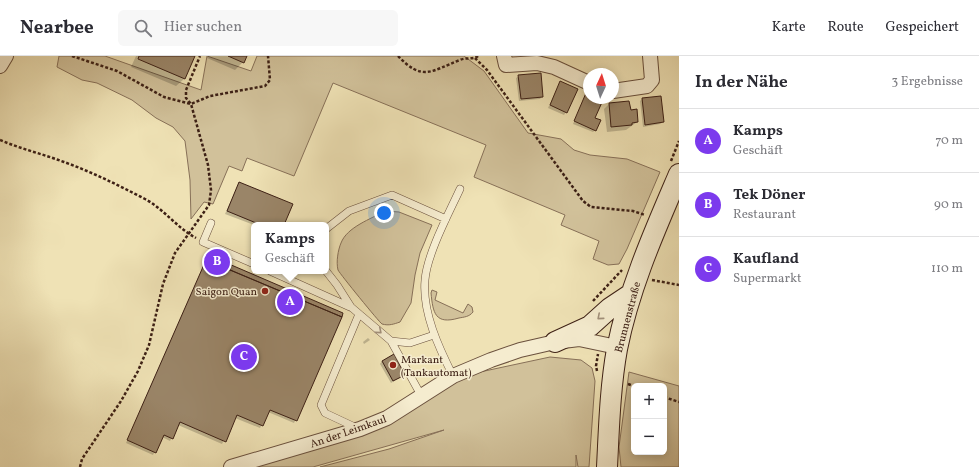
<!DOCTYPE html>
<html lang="de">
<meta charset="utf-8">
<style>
body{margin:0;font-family:Vollkorn,serif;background:#f7f7f7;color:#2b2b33}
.controls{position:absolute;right:12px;bottom:12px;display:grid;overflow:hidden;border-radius:6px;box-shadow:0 2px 10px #0003}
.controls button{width:36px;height:36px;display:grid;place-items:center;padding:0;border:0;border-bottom:1px solid #e1e1e2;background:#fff;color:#2b2b33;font:20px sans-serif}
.compass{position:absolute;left:583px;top:12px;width:36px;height:36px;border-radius:50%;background:#fff;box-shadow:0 2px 10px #0003;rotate:4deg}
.you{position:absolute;left:384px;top:157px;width:14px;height:14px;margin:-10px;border:3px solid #fff;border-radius:50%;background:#1a73e8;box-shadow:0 0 0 6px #1a73e833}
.badge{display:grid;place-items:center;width:26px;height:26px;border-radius:50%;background:#7c3aed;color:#fff;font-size:13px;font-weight:700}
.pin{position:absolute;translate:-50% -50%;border:2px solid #fff;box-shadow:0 1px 4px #0006}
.popup{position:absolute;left:251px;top:166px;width:78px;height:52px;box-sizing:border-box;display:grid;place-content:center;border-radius:6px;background:#fff;filter:drop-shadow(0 1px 3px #0005);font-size:13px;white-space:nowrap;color:#7c7c81}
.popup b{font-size:15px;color:#2b2b33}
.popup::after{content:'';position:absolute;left:50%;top:100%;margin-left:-8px;border:8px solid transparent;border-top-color:#fff}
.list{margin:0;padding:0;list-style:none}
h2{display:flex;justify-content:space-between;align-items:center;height:52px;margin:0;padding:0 16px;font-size:17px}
h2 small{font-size:13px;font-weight:400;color:#7c7c81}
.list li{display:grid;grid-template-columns:26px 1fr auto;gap:12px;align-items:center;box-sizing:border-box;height:64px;padding:0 16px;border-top:1px solid #e1e1e2}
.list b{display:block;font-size:15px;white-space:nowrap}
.list p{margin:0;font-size:13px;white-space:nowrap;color:#7c7c81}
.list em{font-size:13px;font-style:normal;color:#7c7c81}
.icon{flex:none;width:22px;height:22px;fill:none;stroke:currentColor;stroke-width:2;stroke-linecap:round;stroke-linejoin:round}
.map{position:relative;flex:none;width:679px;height:411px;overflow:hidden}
header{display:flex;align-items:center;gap:24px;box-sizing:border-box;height:56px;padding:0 20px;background:#fff;border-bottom:1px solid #e1e1e2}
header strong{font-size:19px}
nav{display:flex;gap:22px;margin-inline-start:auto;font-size:14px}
.search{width:280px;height:36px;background:#f7f7f7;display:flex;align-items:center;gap:10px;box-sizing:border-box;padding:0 14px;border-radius:6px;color:#7c7c81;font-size:15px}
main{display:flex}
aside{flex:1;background:#fff}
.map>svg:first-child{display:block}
.green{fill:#d1c19a;stroke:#877058;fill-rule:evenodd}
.shadow{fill:#0003}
.building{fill:#9a8568;stroke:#3d2015}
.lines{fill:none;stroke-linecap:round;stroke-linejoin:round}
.lane-casing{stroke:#6a503d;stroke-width:8}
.street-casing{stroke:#6a503d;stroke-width:16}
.secondary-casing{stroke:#3d2015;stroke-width:22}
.path{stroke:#3d2015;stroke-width:2.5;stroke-dasharray:3 2;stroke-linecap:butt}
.lane{stroke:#f5eccf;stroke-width:7}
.street{stroke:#f5eccf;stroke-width:14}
.secondary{stroke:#f5eccf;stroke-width:20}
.oneway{stroke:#a2907b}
.poi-dot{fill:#8f2418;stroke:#f5eccf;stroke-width:1.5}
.labels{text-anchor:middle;stroke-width:3;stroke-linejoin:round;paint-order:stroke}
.poi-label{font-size:11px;fill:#3d2015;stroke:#f5eccf;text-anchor:end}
.street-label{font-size:11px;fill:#3d2015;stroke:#f5eccf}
</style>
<header>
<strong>Nearbee</strong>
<div class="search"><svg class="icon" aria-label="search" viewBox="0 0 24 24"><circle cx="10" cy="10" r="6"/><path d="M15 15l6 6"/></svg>Hier suchen</div>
<nav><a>Karte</a><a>Route</a><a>Gespeichert</a></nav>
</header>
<main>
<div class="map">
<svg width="679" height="411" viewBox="0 0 679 411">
<rect width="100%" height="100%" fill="#efe2b5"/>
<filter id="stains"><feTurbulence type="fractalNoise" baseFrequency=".005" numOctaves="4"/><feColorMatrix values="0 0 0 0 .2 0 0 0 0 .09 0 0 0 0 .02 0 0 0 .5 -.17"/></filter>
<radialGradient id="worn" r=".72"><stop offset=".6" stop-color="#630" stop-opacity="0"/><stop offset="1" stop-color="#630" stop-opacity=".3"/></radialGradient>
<path class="green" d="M59,0H105L201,34L207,0L251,15L257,0H464L484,15L528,77L561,83L574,94L590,99L627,103L660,116L627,193L619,208L608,209L593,203L599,185L561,169L565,159L474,121L486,89L333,27L294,120L247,102L242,115L229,110L213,148L204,146L191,163L190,124L185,85L173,71L156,62L132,44L97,27L82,24L57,11Z
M385,155L399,156L432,169L420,197L415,219L411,247L400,266C394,268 389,270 382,268C379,266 340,218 338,214C336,206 338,194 341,187C347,171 371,163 385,155Z
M432,234L437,236L435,244L463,257L468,248L472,251L473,256C469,261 464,261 459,262C435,269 433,257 431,237Z
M550,301L581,304L592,312L595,325L589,411H578L576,399V411H320L389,393L444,374L313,411H246L379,372L466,319Z
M629,316L679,330V411H621L619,391ZM634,330H664V396H634Z"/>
<path class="shadow" d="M136,0H194L184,23L176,30L131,11Z
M208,0H246L243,6L235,14L207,2Z
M519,20L542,40L540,43L519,45L516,22Z
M560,26L566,56L564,59L548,52Z
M586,38L589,39V42L601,45L594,62L595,74L593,76L573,68Z
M660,41L663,66L660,68L643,71L640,45L642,43Z
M609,48L630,55L637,66L626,74L607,76L604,53Z
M239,127L283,169H254L225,158Z
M208,199L342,257L294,367L268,356L260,372L235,362L222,388L178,369L170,385L162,381L153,399L126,387Z
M368,282L370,284L364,288L363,286Z
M382,305L404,319L391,327L380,308Z"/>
<path class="building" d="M139,0H195L185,23L138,3Z
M228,0H247L244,7Z
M541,17L543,41L521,43L518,19Z
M560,25L578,33L567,57L550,49Z
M586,37L589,38V42L603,44L595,62L601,64L596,75L574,65Z
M661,40L664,66L645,69L642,42Z
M629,45L631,54L637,53L638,66L632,67V69L611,71L609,47Z
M239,126L293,148L284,169H261L227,155Z
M208,198L229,208L227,213L206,204Z
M206,204L342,261L297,365L270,354L263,370L237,359L226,386L180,366L173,383L164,379L156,397L127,384Z
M229,208L343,257L342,261L228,213Z
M394,298L405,319L393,325L382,305Z"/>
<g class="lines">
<defs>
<path id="lane" d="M211,167L203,186L254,208
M326,173L349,155L392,139L446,163
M270,215L350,251
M326,215L337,229L351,251L391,285L410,287L434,279
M391,285L422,341
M453,320C439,292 422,256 425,224C427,198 449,157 460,133
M357,372L325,357L321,349L359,258"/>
<path id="street" d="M504,0L506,9L537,7L554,11L589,27
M0,10L6,0
M613,35L647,30L652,24L650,0
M231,411L360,373L387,362L453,320L491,304L520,294L555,286L579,283L617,291"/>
<path id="secondary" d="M555,286L590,270L610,252L631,238
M607,411C609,372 610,332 617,293C629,232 655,174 679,118"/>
</defs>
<use href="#lane" class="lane-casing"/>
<use href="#street" class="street-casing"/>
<use href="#secondary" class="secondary-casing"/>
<path class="path" d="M72,0L117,15L164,41L191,48L210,40L265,30L270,24L268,0
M398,0C423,26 431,15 460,4C466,1 473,4 478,0
M475,2L487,14L583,145L591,151L633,155L645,159
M0,84C21,93 43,98 64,106C92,116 118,129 145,143C164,153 177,172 196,182
M671,105L679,85
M652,224L679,229
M593,245L622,214
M597,315L596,310L598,298
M628,328L634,330
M664,341L679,346
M80,411L82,403L121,345L138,315L149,289L163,228L175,197L209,149L211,134L208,109L191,48L186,42V34L200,0"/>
<use href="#lane" class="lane"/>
<use href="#street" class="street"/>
<use href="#secondary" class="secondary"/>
</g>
<defs><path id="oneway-chevron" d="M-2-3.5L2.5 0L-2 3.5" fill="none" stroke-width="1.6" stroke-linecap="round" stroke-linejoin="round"/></defs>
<g class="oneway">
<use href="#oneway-chevron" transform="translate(600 261) rotate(139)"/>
<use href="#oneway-chevron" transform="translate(379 275) rotate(40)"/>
</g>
<g class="poi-dot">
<circle cx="265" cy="235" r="4"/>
<circle cx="393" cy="309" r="4"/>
</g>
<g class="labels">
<g class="poi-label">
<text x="257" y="239">Saigon Quan</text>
<text x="401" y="307" text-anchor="start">Markant<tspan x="401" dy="13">(Tankautomat)</tspan></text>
</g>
<g class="street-label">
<text transform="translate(627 261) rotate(-75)" y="4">Brunnenstraße</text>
<text transform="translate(348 375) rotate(-19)" y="4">An der Leimkaul</text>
</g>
</g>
<rect width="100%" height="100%" filter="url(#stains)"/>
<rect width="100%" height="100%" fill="url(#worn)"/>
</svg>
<div class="controls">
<button>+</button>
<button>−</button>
</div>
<svg class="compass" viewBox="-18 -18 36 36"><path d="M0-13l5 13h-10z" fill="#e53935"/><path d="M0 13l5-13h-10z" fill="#7c7c81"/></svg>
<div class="you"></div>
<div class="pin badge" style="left:290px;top:246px">A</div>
<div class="popup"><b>Kamps</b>Geschäft</div>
<div class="pin badge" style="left:217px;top:206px">B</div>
<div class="pin badge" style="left:244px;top:301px">C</div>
</div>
<aside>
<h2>In der Nähe<small>3 Ergebnisse</small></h2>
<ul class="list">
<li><span class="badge">A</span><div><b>Kamps</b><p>Geschäft</p></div><em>70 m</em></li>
<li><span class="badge">B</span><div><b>Tek Döner</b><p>Restaurant</p></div><em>90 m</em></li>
<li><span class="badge">C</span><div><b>Kaufland</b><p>Supermarkt</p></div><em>110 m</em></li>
</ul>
</aside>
</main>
